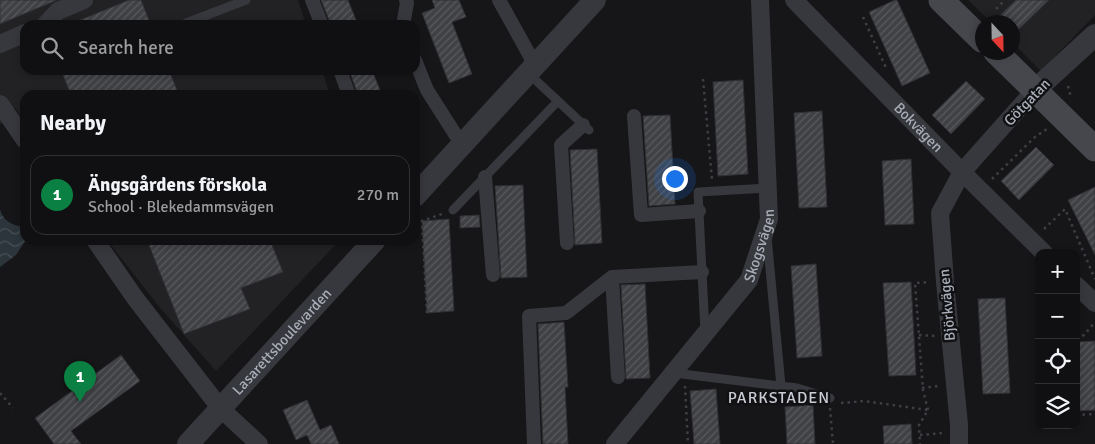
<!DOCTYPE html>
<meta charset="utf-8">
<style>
body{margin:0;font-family:Signika,sans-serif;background:#1e1e20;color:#f1f3f6}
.controls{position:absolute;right:15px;bottom:15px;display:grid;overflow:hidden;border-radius:10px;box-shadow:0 2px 8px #0003}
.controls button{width:45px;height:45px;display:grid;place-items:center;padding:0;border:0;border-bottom:1px solid #303032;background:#101012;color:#f1f3f6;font:25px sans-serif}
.compass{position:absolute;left:975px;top:15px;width:45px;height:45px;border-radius:50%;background:#101012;box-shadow:0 2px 8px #0003;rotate:158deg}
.you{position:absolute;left:674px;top:178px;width:18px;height:18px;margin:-12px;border:4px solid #fff;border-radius:50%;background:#1a73e8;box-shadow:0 0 0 8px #1a73e833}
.badge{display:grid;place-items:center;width:32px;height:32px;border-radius:50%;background:#0b8043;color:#fff;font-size:16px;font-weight:700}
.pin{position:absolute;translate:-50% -41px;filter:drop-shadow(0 1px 2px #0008)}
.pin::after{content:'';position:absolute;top:26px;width:18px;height:15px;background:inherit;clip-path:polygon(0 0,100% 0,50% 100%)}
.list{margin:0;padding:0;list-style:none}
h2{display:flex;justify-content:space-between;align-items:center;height:65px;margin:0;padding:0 20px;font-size:21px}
h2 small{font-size:16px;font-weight:400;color:#9c9d9f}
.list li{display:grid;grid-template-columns:32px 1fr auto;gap:15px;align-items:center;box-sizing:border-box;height:80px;margin:0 10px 10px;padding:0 10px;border:1px solid #303032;border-radius:15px}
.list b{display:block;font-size:19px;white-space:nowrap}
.list p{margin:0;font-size:16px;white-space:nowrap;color:#9c9d9f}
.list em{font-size:16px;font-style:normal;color:#9c9d9f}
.icon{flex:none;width:28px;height:28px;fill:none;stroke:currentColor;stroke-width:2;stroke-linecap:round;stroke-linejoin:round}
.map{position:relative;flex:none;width:1095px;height:444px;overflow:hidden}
.search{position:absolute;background:#101012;box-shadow:0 2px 8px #0003;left:20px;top:20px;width:400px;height:55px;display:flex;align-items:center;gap:12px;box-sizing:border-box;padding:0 18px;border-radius:15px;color:#9c9d9f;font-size:19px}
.panel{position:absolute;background:#101012;box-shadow:0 2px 8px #0003;left:20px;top:90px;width:400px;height:155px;border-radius:15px}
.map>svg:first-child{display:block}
.built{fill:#222225}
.water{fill:url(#water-waves)}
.building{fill:url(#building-hatch);stroke:#303034}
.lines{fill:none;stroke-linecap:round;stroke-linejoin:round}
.path{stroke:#3d3f44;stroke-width:2.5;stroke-dasharray:2.5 4;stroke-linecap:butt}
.service{stroke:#37383d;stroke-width:9}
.pedestrian{stroke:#37383d;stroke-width:14}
.minor{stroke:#37383d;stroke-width:18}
.tertiary{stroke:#37383d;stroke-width:22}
.secondary{stroke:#45474d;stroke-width:25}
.labels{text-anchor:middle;stroke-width:5;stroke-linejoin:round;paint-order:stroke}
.street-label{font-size:15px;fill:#a8adb8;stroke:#111113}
.neighbourhood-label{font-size:16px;letter-spacing:1px;fill:#c9ccd4;stroke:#111113}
</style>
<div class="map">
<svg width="1095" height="444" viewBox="0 0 1095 444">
<defs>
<pattern id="water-waves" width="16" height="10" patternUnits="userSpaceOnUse" patternTransform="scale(1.25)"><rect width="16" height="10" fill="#2c353c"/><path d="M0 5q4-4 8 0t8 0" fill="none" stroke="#485056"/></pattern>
<pattern id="building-hatch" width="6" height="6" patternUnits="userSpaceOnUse" patternTransform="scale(1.25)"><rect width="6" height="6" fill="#404145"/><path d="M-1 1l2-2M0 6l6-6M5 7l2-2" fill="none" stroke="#595a5e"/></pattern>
</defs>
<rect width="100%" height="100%" fill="#161618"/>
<path class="built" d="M0,0H298L306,25H25V70H322L330,95H25V122L15,108L0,125Z
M968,0H1095V15L1041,71L1013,43L1012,22H991Z
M107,240H340L216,371L161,309Z"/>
<path class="water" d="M0,209C2,220 12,225 22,227L26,240L16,255L0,267Z"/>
<path class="building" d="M0,0H57L0,24Z
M129,0H141L151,25H68Z
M321,0H348L358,25H331Z
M432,0H459L466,17L452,22L472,74L449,83L422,13L435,8Z
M895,0H897L930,73L902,86L869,12Z
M1016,0H1049L1012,36V22H993Z
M61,70H169L179,95H71Z
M349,70H372L382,95H358Z
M743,80L748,174L718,176L713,82Z
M966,81L985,99L951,134L932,115Z
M822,111L827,207L799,208L794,113Z
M670,115L675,204L649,206L643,116Z
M1036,147L1054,165L1019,200L1001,181Z
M597,149L602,243L575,245L570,150Z
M911,159L914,224L885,225L882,161Z
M523,185L527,277L501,278L495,186Z
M1095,187V255L1068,200Z
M479,215L480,227L460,228V216Z
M449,219L454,311L427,313L422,221Z
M147,240H270L283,272L241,288L250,309L184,334Z
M816,264L822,356L797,358L791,266Z
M911,282L916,375L889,376L883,283Z
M645,284L650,378L626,379L621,285Z
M1005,298L1010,393L983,394L978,299Z
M564,322L568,387H565L568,444H543L538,324Z
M1095,341V410L1078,411L1076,342Z
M121,355L140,381L71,431L81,444H54L35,418Z
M716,389L720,444H694L690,391Z
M307,400L320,430L331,425L339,444H311L307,435L296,440L283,410Z
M813,405L815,444H787L785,407Z
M911,424L912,444H884L883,426Z"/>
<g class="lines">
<path class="path" d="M996,9L1005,0
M863,17L887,70
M703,79L712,180
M1068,86L1071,98
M992,179L1035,137L1047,129
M1044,229L1065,209L1095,279
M427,313L422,221L442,214
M919,335L935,336
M1076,338L1084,335L1095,322
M685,386L688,444
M922,388L938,386
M0,393L13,408
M841,403L864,401L928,410L919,425L920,444
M830,408L833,444
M928,410L923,390L915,283L930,282
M1076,415L1095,414
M920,435L943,433"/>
<path class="service" d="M186,23L246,0
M528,73L589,130
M453,210L558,101
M767,237L781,386
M705,332L698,192L768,188
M674,373L797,388L830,398"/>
<path class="pedestrian" d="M312,0L322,25
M499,0L535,65
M403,25L407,3L406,0
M415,60L427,90L462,145
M340,70L349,95
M634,116L641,215L699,211
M485,177L493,275
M567,243L561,145L583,125
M618,377L612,277L702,272
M534,444L529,316L566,313L612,277"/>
<g class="minor">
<path id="s1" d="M794,0L962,172L1044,253"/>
<path d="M45,25L58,11L84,0"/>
<path d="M0,44L25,33"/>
<path d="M0,104L25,140"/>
<path d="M95,240L135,298L221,409L259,444"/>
<path d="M1076,285L1095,303"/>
<path id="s2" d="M615,444L749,280L769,219L760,0"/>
<path d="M959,444V425L945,282L940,213L962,172L1035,90"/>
</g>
<g class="tertiary">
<path d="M1035,90L1095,35"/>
<path d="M415,196L595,0"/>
<path id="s3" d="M188,444L375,240"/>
</g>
<path class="secondary" d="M941,0L982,40
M996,52L1095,149"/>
</g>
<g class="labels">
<g class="street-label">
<text transform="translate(1027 102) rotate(-46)" y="5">Götgatan</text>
<text dy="5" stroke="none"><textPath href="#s1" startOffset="178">Bokvägen</textPath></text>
<text dy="5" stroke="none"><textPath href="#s2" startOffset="248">Skogsvägen</textPath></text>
<text transform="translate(947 305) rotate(-95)" y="5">Björkvägen</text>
<text dy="5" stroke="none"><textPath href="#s3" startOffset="139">Lasarettsboulevarden</textPath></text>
</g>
<g class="neighbourhood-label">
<text x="779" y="403">PARKSTADEN</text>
</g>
</g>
</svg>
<div class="controls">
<button>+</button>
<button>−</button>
<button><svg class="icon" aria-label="locate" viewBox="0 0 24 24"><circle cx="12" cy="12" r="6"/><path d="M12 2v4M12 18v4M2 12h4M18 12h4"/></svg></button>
<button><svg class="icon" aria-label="layers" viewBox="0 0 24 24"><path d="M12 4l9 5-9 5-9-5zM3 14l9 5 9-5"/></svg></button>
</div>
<svg class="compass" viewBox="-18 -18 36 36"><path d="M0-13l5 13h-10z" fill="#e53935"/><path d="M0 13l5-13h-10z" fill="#9c9d9f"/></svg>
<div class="you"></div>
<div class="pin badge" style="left:80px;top:402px">1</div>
<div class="search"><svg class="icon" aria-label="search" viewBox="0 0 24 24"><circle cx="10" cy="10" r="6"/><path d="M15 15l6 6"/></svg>Search here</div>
<section class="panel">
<h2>Nearby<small></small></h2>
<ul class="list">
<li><span class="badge">1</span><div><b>Ängsgårdens förskola</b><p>School · Blekedammsvägen</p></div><em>270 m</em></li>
</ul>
</section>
</div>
